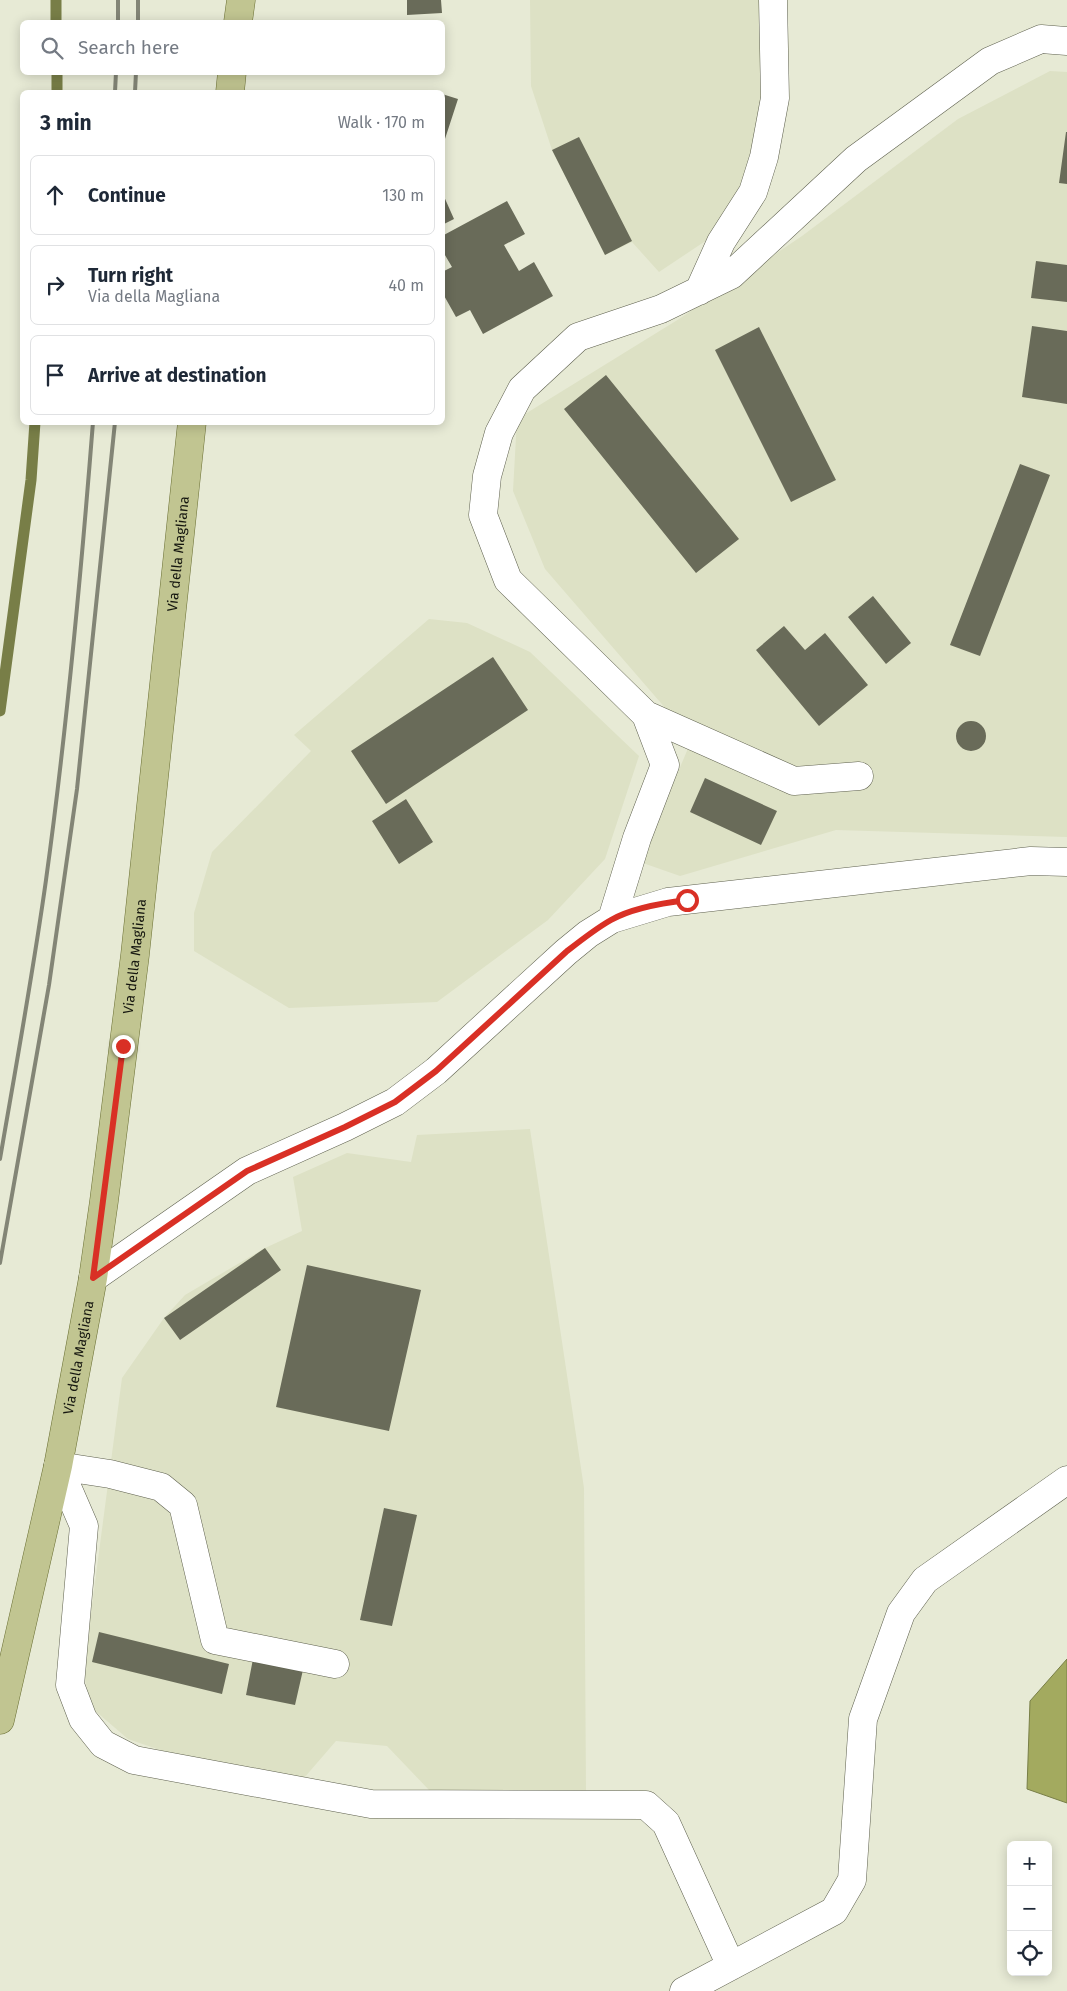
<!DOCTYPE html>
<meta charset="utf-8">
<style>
body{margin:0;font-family:"Fira Sans",sans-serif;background:#f2f2f3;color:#1f2937}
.controls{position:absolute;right:15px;bottom:15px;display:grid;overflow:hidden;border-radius:8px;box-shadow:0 2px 12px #0003}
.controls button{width:45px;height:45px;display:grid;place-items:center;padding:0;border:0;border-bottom:1px solid #e0e1e3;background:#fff;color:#1f2937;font:25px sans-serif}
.stop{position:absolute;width:15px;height:15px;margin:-11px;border:4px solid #d93025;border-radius:50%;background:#fff}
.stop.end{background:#d93025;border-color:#fff;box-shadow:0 1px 5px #0008}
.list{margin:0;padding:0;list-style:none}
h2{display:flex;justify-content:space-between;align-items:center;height:65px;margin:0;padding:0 20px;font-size:21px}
h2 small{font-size:16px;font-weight:400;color:#747a83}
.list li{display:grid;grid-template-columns:32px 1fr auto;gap:15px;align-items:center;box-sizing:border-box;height:80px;margin:0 10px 10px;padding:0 10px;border:1px solid #e0e1e3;border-radius:8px}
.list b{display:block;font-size:19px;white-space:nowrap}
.list p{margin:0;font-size:16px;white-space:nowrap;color:#747a83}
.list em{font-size:16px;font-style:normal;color:#747a83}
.icon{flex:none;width:28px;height:28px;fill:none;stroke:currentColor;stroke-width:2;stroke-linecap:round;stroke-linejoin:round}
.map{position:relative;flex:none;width:1067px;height:1991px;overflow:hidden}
.search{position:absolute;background:#fff;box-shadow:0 2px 12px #0003;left:20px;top:20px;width:425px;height:55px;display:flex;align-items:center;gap:12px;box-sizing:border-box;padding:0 18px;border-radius:8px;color:#747a83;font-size:19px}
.panel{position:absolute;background:#fff;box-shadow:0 2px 12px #0003;left:20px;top:90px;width:425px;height:335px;border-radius:8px}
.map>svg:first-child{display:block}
.built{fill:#dde1c5}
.water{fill:#a3aa5f;stroke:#787e47}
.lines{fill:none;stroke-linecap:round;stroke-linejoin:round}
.stream{stroke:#787e47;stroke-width:11}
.building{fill:#696b59}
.minor-casing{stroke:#5e604e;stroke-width:29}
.major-casing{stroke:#6a6f33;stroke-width:29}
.minor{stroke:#fff;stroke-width:28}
.major{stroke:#c1c591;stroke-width:28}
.rail{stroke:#838576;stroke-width:4}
.route{stroke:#d93025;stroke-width:6}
.labels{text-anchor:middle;stroke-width:4;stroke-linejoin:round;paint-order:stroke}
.street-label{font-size:14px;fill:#15160f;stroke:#fff}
</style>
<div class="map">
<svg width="1067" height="1991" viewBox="0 0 1067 1991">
<rect width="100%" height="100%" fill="#e7ead5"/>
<path class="built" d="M530,0H760L765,36L761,103L745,178L713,236L659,272L632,242L605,255L552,150L531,86Z
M1050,71L1067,72V837L836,830L680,876L640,862L692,739L545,569L513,491L517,419L679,319L802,236L958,119Z
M429,619L467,623L530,652L639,756L605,859L548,920L437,1002L289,1008L194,951V913L212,852L311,751L294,735Z
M530,1129L584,1488L586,1791L429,1790L387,1746L336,1741L304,1778L195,1762L128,1739L93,1709L83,1673L122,1378L164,1318L185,1295L265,1248L302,1231L293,1177L347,1153L411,1162L417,1135Z"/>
<path class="water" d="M1067,1659V1803L1027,1789L1030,1701Z"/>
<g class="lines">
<path class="stream" d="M56,0V22
M57,72V92
M0,711L31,480L35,422"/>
</g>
<path class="building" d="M407,0H441L442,13L407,15Z
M442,94L458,99L443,145H442Z
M1066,132H1067V184L1059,183Z
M579,137L632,241L605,255L552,150Z
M442,192L454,219L442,225Z
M507,201L525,234L504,245L519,271L534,262L553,296L483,334L470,310L456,317L442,292V272L452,267L442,250V236Z
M1036,261L1067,265V302L1031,298Z
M1032,326L1067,331V404L1022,397Z
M759,327L836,480L791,502L715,350Z
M606,375L739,539L696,573L564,409Z
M1020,464L1050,475L980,656L950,645Z
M873,596L911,643L886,664L848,617Z
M784,626L805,650L825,633L868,685L819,726L756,650Z
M493,657L528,710L386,804L351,751Z
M956 736a15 15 0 1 1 30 0a15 15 0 1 1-30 0Z
M705,778L777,811L761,845L690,812Z
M406,799L433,842L399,864L372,821Z
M265,1248L281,1270L180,1340L164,1318Z
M307,1265L421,1290L389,1431L276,1407Z
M384,1508L417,1515L392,1626L360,1620Z
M99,1632L229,1664L222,1694L92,1662Z
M253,1659L305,1661L295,1705L246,1695Z"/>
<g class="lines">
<defs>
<path id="minor" d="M699,291L721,242L753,192L764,157L775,98L773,0
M646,715L794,781L859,776
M612,919L637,838L665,765L646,715L508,580L483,515L487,476L499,433L522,389L578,337L661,309L731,275L856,159L990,61L1041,39L1067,41
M93,1278L247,1171L345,1127L395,1102L436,1071L566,952L588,934L612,919L668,902L1031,861L1067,862
M58,1466L84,1526L70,1685L83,1719L103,1744L134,1760L371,1804L646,1805L666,1823L731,1966
M58,1466L110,1474L161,1487L183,1505L215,1640L335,1664
M684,1991L834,1911L852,1880L863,1719L901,1613L925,1580L1067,1480"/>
<g id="major">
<path d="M238,22L241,0"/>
<path d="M230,92L232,72"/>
<path id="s1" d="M0,1720L58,1466L93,1278L104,1201L135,955L192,422"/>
</g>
</defs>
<use href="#minor" class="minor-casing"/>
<use href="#major" class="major-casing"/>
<use href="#minor" class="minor"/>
<use href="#major" class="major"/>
<path class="rail" d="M118,22V0
M138,22V0
M115,92L116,72
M135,92L136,72
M0,1159C16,1066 33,973 46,880C67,728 81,575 93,422
M0,1263L49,985L77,789L115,422"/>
</g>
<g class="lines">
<path class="route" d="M123,1046L93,1278L247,1171L345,1127L395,1102L436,1071L566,952C580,941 595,929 611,920C632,908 662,903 687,900"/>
</g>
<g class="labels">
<g class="street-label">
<text dy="5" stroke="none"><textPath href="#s1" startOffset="1181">Via della Magliana</textPath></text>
<text dy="5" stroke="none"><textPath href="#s1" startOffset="776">Via della Magliana</textPath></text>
<text dy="5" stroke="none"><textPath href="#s1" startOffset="371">Via della Magliana</textPath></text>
</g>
</g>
</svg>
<div class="controls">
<button>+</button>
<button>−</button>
<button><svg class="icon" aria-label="locate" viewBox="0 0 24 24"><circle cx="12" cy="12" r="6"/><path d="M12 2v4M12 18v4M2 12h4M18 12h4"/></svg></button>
</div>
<div class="stop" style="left:687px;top:900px"></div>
<div class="stop end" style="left:123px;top:1046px"></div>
<div class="search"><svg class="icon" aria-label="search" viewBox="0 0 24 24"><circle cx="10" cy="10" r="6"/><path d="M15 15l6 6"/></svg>Search here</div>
<section class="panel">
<h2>3 min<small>Walk · 170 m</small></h2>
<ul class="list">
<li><svg class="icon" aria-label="ahead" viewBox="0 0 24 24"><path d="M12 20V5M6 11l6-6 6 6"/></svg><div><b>Continue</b></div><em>130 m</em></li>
<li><svg class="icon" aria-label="right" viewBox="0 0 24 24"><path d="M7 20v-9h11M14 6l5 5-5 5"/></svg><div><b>Turn right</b><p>Via della Magliana</p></div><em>40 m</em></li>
<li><svg class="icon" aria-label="arrive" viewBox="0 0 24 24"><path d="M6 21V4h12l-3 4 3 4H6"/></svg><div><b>Arrive at destination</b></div></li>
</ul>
</section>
</div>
